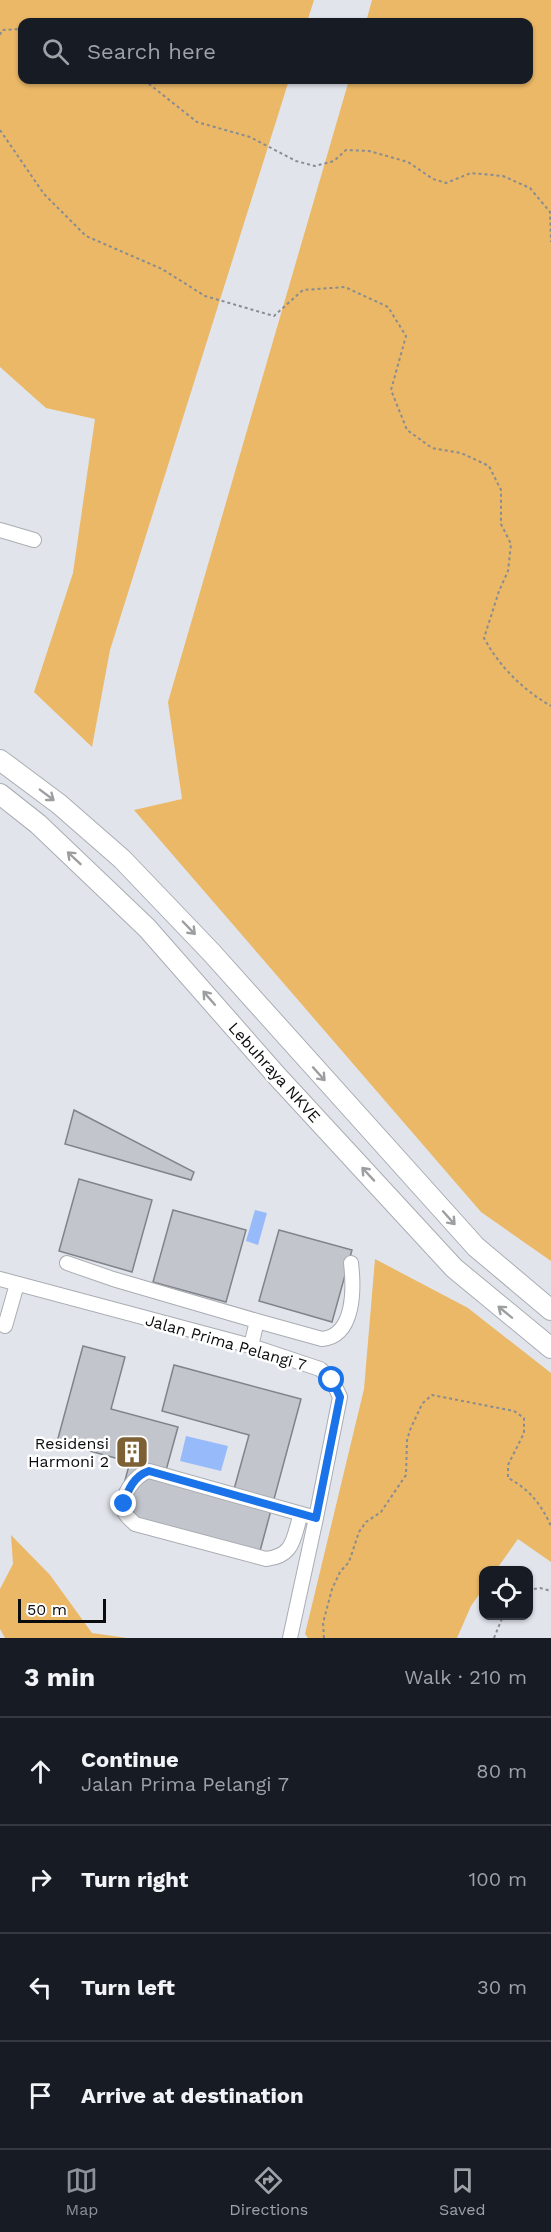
<!DOCTYPE html>
<meta charset="utf-8">
<style>
body{margin:0;font-family:"Work Sans",sans-serif;background:#20242c;color:#f1f3f6}
.controls{position:absolute;right:18px;bottom:18px;display:grid;overflow:hidden;border-radius:12px;box-shadow:0 2px 4px #0004}
.controls button{width:54px;height:54px;display:grid;place-items:center;padding:0;border:0;border-bottom:2px solid #363941;background:#171b24;color:#f1f3f6;font:30px sans-serif}
.scale{position:absolute;left:18px;bottom:15px;width:88px;box-sizing:border-box;padding-left:6px;border:3px solid #0b0c0e;border-top:0;font-size:16px;line-height:21px;white-space:nowrap;color:#0b0c0e;-webkit-text-stroke:4px #fff;paint-order:stroke}
.stop{position:absolute;width:18px;height:18px;margin:-14px;border:4px solid #1a73e8;border-radius:50%;background:#fff}
.stop.end{background:#1a73e8;border-color:#fff;box-shadow:0 2px 6px #0008}
.list{margin:0;padding:0;list-style:none}
h2{display:flex;justify-content:space-between;align-items:center;height:78px;margin:0;padding:0 24px;font-size:26px}
h2 small{font-size:20px;font-weight:400;color:#9ea1a6}
.list li{display:grid;grid-template-columns:39px 1fr auto;gap:18px;align-items:center;box-sizing:border-box;height:108px;padding:0 24px;border-top:2px solid #363941}
.list b{display:block;font-size:22px;white-space:nowrap}
.list p{margin:0;font-size:20px;white-space:nowrap;color:#9ea1a6}
.list em{font-size:20px;font-style:normal;color:#9ea1a6}
.icon{flex:none;width:33px;height:33px;fill:none;stroke:currentColor;stroke-width:2;stroke-linecap:round;stroke-linejoin:round}
.map{position:relative;flex:none;width:551px;height:1638px;overflow:hidden}
.search{position:absolute;background:#171b24;box-shadow:0 2px 4px #0004;left:18px;right:18px;top:18px;height:66px;display:flex;align-items:center;gap:15px;box-sizing:border-box;padding:0 21px;border-radius:12px;color:#9ea1a6;font-size:22px}
.sheet{height:510px;background:#171b24}
nav{display:flex;justify-content:space-around;align-items:center;box-sizing:border-box;height:84px;border-top:2px solid #363941;background:#171b24;font-size:16px;color:#9ea1a6}
nav a{display:grid;justify-items:center;gap:3px}
nav .on{color:#8c9099}
.map>svg:first-child{display:block}
.green{fill:#eab867}
.water{fill:#97bafa}
.building{fill:#c2c5cc;stroke:#80848a;stroke-width:1.5}
.lines{fill:none;stroke-linecap:round;stroke-linejoin:round}
.minor-casing{stroke:#a9adb3;stroke-width:16}
.highway-casing{stroke:#a9adb3;stroke-width:22}
.path{stroke:#898c91;stroke-width:2;stroke-dasharray:3 3;stroke-linecap:butt}
.minor{stroke:#fff;stroke-width:14}
.highway{stroke:#fff;stroke-width:20}
.oneway{stroke:#9d9e9f}
.route{stroke:#1a73e8;stroke-width:8}
.labels{text-anchor:middle;stroke-width:5;stroke-linejoin:round;paint-order:stroke}
.street-label{font-size:16px;fill:#0b0c0e;stroke:#fff}
.poi-label{font-size:16px;fill:#0b0c0e;stroke:#fff;text-anchor:end}
</style>
<div class="map">
<svg width="551" height="1638" viewBox="0 0 551 1638">
<rect width="100%" height="100%" fill="#e1e4eb"/>
<path class="green" d="M0,0H314L307,22H22V80H289L110,650L92,747L34,692L73,573L95,419L46,408L0,367Z
M372,0H551V1261L481,1212L134,810L182,799L168,702L349,80H528V22H366Z
M375,1259L468,1308L551,1373V1562L518,1539L496,1570H484L483,1589L471,1606L457,1638H308L305,1634L364,1389Z
M11,1535L50,1575L92,1633L127,1638H5L0,1629V1589L13,1564Z"/>
<path class="water" d="M255,1210L267,1213L258,1245L246,1241Z
M186,1436L228,1446L221,1471L180,1461Z"/>
<path class="building" d="M74,1110L194,1172L191,1180L65,1144Z
M79,1179L152,1200L132,1272L59,1251Z
M173,1210L246,1230L226,1302L153,1282Z
M279,1230L352,1250L332,1322L259,1301Z
M83,1346L125,1357L111,1409L178,1427L165,1474L233,1493L249,1435L162,1411L174,1365L301,1399L260,1551L116,1513L130,1462L57,1442Z"/>
<g class="lines">
<defs>
<path id="minor" d="M0,530L34,540
M67,1263L113,1279L257,1321
M0,1279L251,1346L320,1369L332,1380L340,1397L316,1518L290,1638
M5,1326L17,1284
M251,1346L257,1321L322,1339C355,1336 354,1288 351,1263
M301,1514C293,1537 295,1556 266,1559L135,1524C132,1521 127,1517 125,1513C118,1497 135,1475 149,1471L316,1518"/>
<path id="highway" d="M0,760L59,804L122,859L211,952L476,1247L551,1310
M0,794L38,824L147,928L277,1076L454,1268L551,1348"/>
</defs>
<use href="#minor" class="minor-casing"/>
<use href="#highway" class="highway-casing"/>
<path class="path" d="M0,35L2,30L22,29
M144,80L197,122L250,137L296,161L315,166L334,161L346,150L369,151L408,162L433,179L446,183L471,173L503,176L530,188L550,212L551,242
M0,130L44,194L86,236L162,269L205,296L274,316L303,290L345,287L388,307L406,336L391,390L407,430L432,448L461,453L489,466L501,490V524L511,544L508,571L499,591L484,638C499,666 523,690 551,706
M528,1590L540,1588L551,1591
M324,1638L323,1623L332,1589L340,1572L349,1562L359,1532L366,1522L381,1512L406,1475L407,1440L410,1430L422,1404L432,1395L514,1411L524,1418V1433L508,1465V1478C529,1489 541,1504 551,1526
M494,1638L503,1616"/>
<use href="#minor" class="minor"/>
<use href="#highway" class="highway"/>
</g>
<defs><path id="oneway-shaft" d="M-6 0H5M1.5-3L5.5 0L1.5 3" fill="none" stroke-width="1.6" stroke-linecap="round" stroke-linejoin="round" transform="scale(1.5)"/></defs>
<g class="oneway">
<use href="#oneway-shaft" transform="translate(47 795) rotate(37)"/>
<use href="#oneway-shaft" transform="translate(74 858) rotate(-137)"/>
<use href="#oneway-shaft" transform="translate(189 928) rotate(46)"/>
<use href="#oneway-shaft" transform="translate(209 998) rotate(-131)"/>
<use href="#oneway-shaft" transform="translate(319 1074) rotate(48)"/>
<use href="#oneway-shaft" transform="translate(368 1174) rotate(-133)"/>
<use href="#oneway-shaft" transform="translate(449 1218) rotate(48)"/>
<use href="#oneway-shaft" transform="translate(505 1312) rotate(-141)"/>
</g>
<g class="lines">
<path class="route" d="M124,1504C128,1489 134,1476 149,1471L316,1518L340,1397L332,1380"/>
</g>
<defs>
<symbol id="building-square" viewBox="-11 -11 22 22"><rect x="-9" y="-9" width="18" height="18" rx="4" fill="#7d6134" stroke="#fff"/><path d="M-4-6H4V6H1V3H-1V6H-4ZM-2.5-4.3h1.7v1.8h-1.7ZM.8-4.3h1.7v1.8H.8ZM-2.5-1h1.7V.8h-1.7ZM.8-1h1.7V.8H.8Z" fill="#fff"/></symbol>
</defs>
<g fill-rule="evenodd">
<use href="#building-square" x="113" y="1433" width="38" height="38"/>
</g>
<g class="labels">
<g class="street-label">
<text transform="translate(275 1072) rotate(48)" y="6">Lebuhraya NKVE</text>
<text transform="translate(226 1342) rotate(16)" y="6">Jalan Prima Pelangi 7</text>
</g>
<g class="poi-label">
<text x="109" y="1449">Residensi<tspan x="109" dy="18">Harmoni 2</tspan></text>
</g>
</g>
</svg>
<div class="controls">
<button><svg class="icon" aria-label="locate" viewBox="0 0 24 24"><circle cx="12" cy="12" r="6"/><path d="M12 2v4M12 18v4M2 12h4M18 12h4"/></svg></button>
</div>
<div class="scale">50 m</div>
<div class="stop" style="left:332px;top:1380px"></div>
<div class="stop end" style="left:124px;top:1504px"></div>
<div class="search"><svg class="icon" aria-label="search" viewBox="0 0 24 24"><circle cx="10" cy="10" r="6"/><path d="M15 15l6 6"/></svg>Search here</div>
</div>
<section class="sheet">
<h2>3 min<small>Walk · 210 m</small></h2>
<ul class="list">
<li><svg class="icon" aria-label="ahead" viewBox="0 0 24 24"><path d="M12 20V5M6 11l6-6 6 6"/></svg><div><b>Continue</b><p>Jalan Prima Pelangi 7</p></div><em>80 m</em></li>
<li><svg class="icon" aria-label="right" viewBox="0 0 24 24"><path d="M7 20v-9h11M14 6l5 5-5 5"/></svg><div><b>Turn right</b></div><em>100 m</em></li>
<li><svg class="icon" aria-label="left" viewBox="0 0 24 24"><path d="M17 20v-9H6M10 6l-5 5 5 5"/></svg><div><b>Turn left</b></div><em>30 m</em></li>
<li><svg class="icon" aria-label="arrive" viewBox="0 0 24 24"><path d="M6 21V4h12l-3 4 3 4H6"/></svg><div><b>Arrive at destination</b></div></li>
</ul>
</section>
<nav>
<a class="on"><svg class="icon" aria-label="map" viewBox="0 0 24 24"><path d="M3 6l6-2 6 2 6-2v14l-6 2-6-2-6 2zM9 4v14M15 6v14"/></svg>Map</a>
<a><svg class="icon" aria-label="directions" viewBox="0 0 24 24"><path d="M12 3l9 9-9 9-9-9zM9 14v-3h6M13 9l2 2-2 2"/></svg>Directions</a>
<a><svg class="icon" aria-label="saved" viewBox="0 0 24 24"><path d="M7 4h10v16l-5-4-5 4z"/></svg>Saved</a>
</nav>
